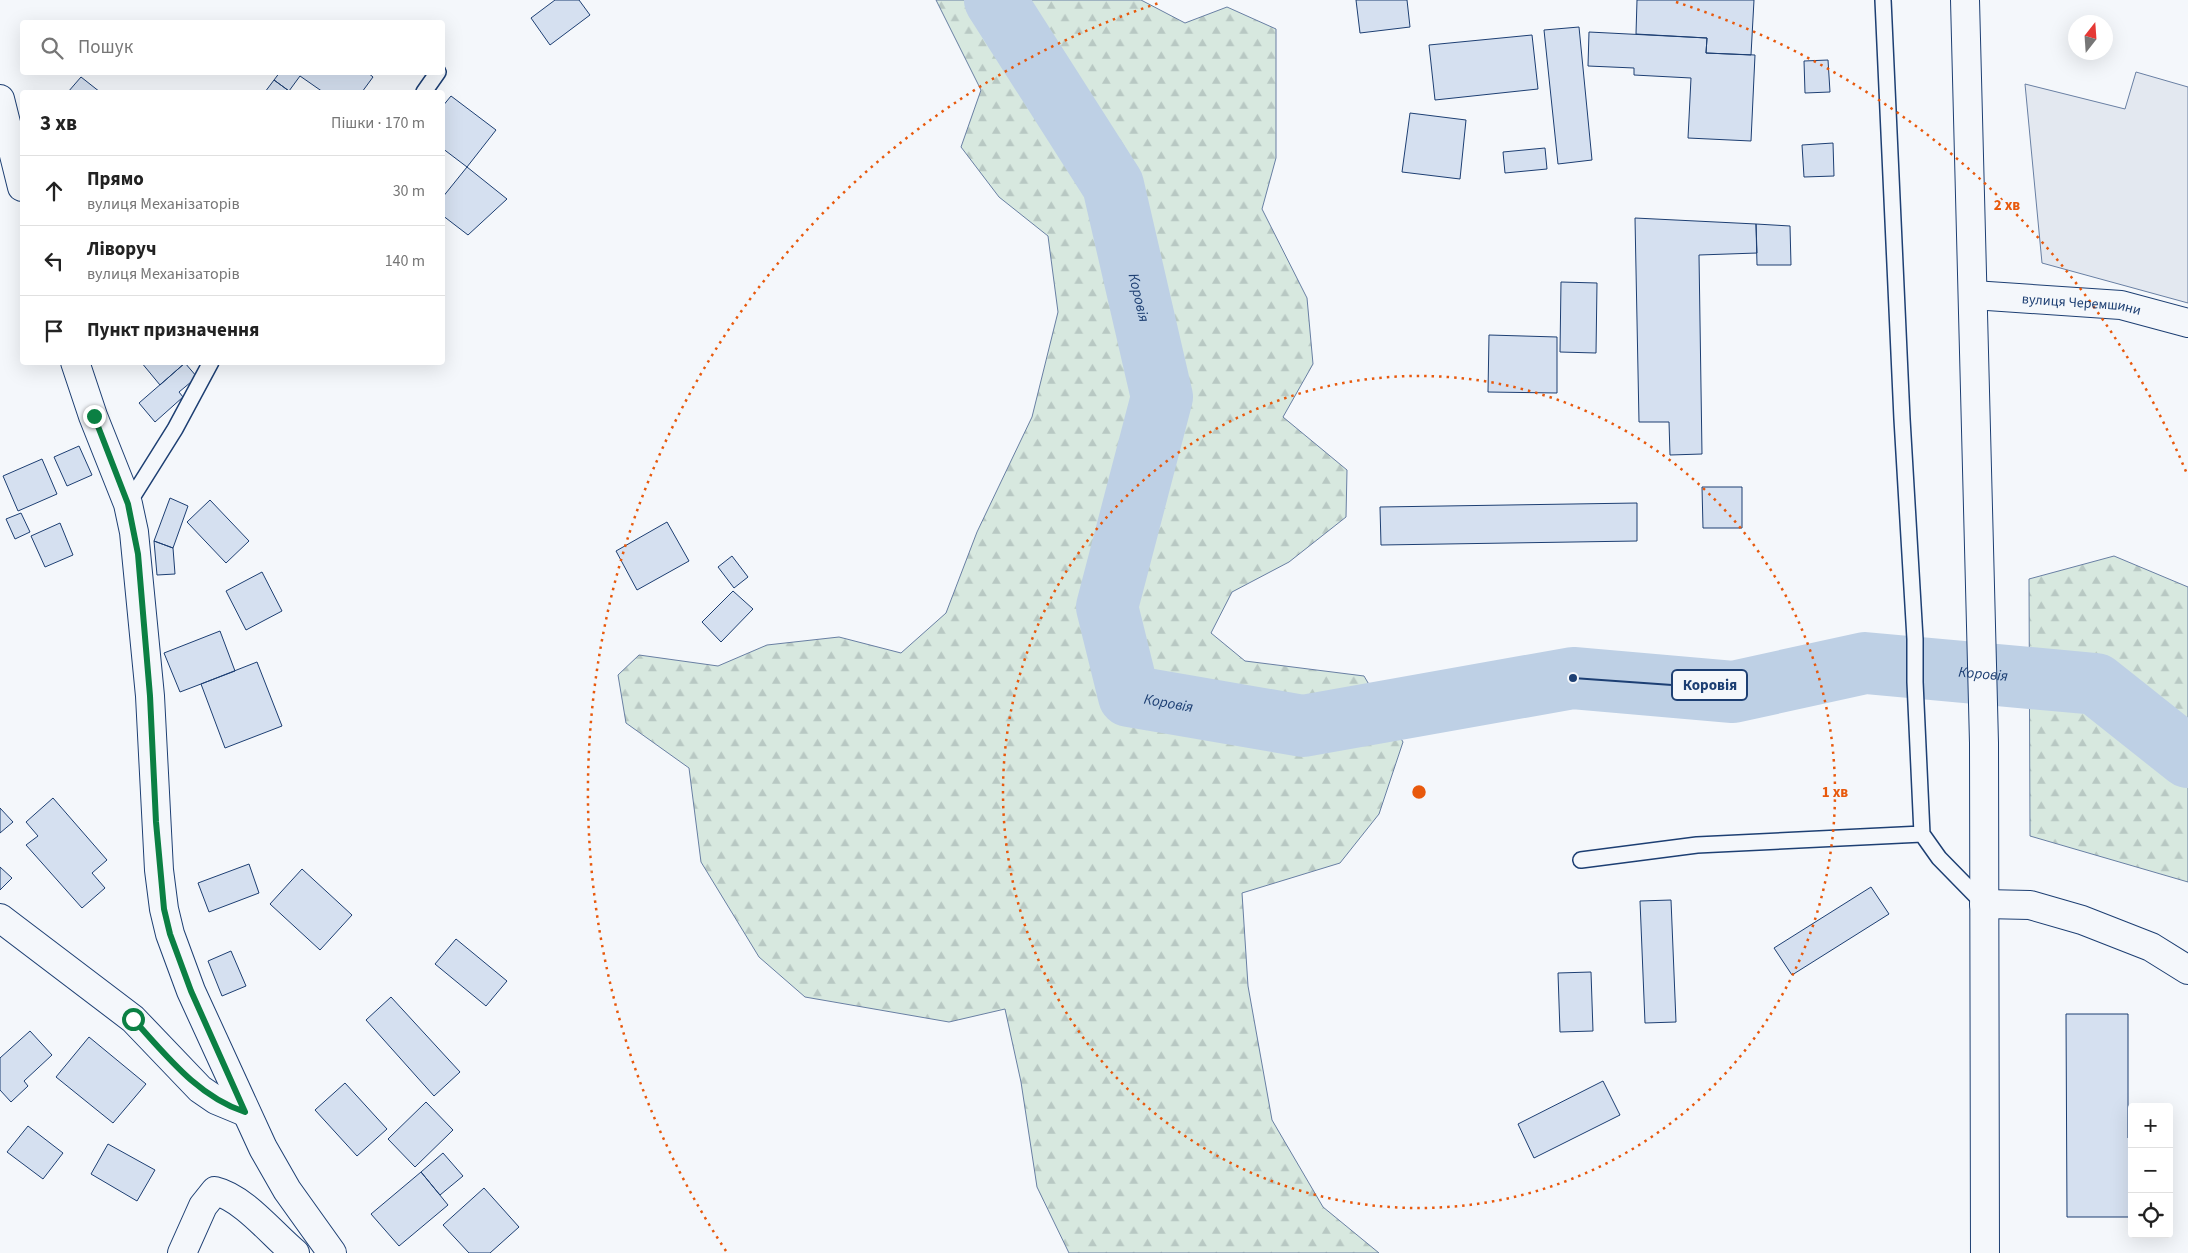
<!DOCTYPE html>
<html lang="uk">
<meta charset="utf-8">
<style>
body{margin:0;font-family:"Source Sans 3",sans-serif;background:#f6f6f6;color:#222}
.controls{position:absolute;right:15px;bottom:15px;display:grid;overflow:hidden;border-radius:5px;box-shadow:0 5px 20px #0002}
.controls button{width:45px;height:45px;display:grid;place-items:center;padding:0;border:0;border-bottom:1px solid #e0e0e0;background:#fff;color:#222;font:25px sans-serif}
.compass{position:absolute;left:2068px;top:15px;width:45px;height:45px;border-radius:50%;background:#fff;box-shadow:0 5px 20px #0002;rotate:17deg}
.stop{position:absolute;width:15px;height:15px;margin:-11px;border:4px solid #0b8043;border-radius:50%;background:#fff}
.stop.end{background:#0b8043;border-color:#fff;box-shadow:0 1px 5px #0008}
.list{margin:0;padding:0;list-style:none}
h2{display:flex;justify-content:space-between;align-items:center;height:65px;margin:0;padding:0 20px;font-size:21px}
h2 small{font-size:16px;font-weight:400;color:#767676}
.list li{display:grid;grid-template-columns:32px 1fr auto;gap:15px;align-items:center;box-sizing:border-box;height:70px;padding:0 20px;border-top:1px solid #e0e0e0}
.list b{display:block;font-size:19px;white-space:nowrap}
.list p{margin:0;font-size:16px;white-space:nowrap;color:#767676}
.list em{font-size:16px;font-style:normal;color:#767676}
.icon{flex:none;width:28px;height:28px;fill:none;stroke:currentColor;stroke-width:2;stroke-linecap:round;stroke-linejoin:round}
.map{position:relative;flex:none;width:2188px;height:1253px;overflow:hidden}
.search{position:absolute;background:#fff;box-shadow:0 5px 20px #0002;left:20px;top:20px;width:425px;height:55px;display:flex;align-items:center;gap:12px;box-sizing:border-box;padding:0 18px;border-radius:5px;color:#767676;font-size:19px}
.panel{position:absolute;background:#fff;box-shadow:0 5px 20px #0002;left:20px;top:90px;width:425px;height:275px;border-radius:5px}
.map>svg:first-child{display:block}
.forest{fill:url(#forest-firs);stroke:#687fa3}
.parking{fill:#e3e8f0;stroke:#687fa3}
.lines{fill:none;stroke-linecap:round;stroke-linejoin:round}
.river{stroke:#bed0e5;stroke-width:62}
.building{fill:#d5e0f0;stroke:#1d3f73}
.service-casing{stroke:#1d3f73;stroke-width:18}
.minor-casing{stroke:#1d3f73;stroke-width:30}
.primary-casing{stroke:#1d3f73;stroke-width:30}
.service{stroke:#f4f7fb;stroke-width:15}
.minor{stroke:#f4f7fb;stroke-width:28}
.primary{stroke:#f4f7fb;stroke-width:28}
.route{stroke:#0b8043;stroke-width:6}
.ring{fill:none;stroke:#e8590c;stroke-width:2.5;stroke-dasharray:2.5 5}
.labels{text-anchor:middle;stroke-width:4;stroke-linejoin:round;paint-order:stroke}
.street-label{font-size:14px;fill:#1d3f73;stroke:#f4f7fb}
.water-label{font-size:15px;font-style:italic;fill:#1d3f73;stroke:#f4f7fb}
.centre{fill:#e8590c;stroke:#f4f7fb;stroke-width:2.5}
.ring-label{font-size:15px;text-anchor:middle;font-weight:bold;fill:#e8590c;stroke:#f4f7fb;stroke-width:4;stroke-linejoin:round;paint-order:stroke}
.leader{fill:none;stroke:#1d3f73;stroke-width:2}
.callout-dot{fill:#1d3f73;stroke:#f4f7fb;stroke-width:2}
.callout{fill:#f4f7fb;stroke:#1d3f73;stroke-width:2}
.callout-label{font-size:15px;text-anchor:middle;font-weight:bold;fill:#1d3f73}
</style>
<div class="map">
<svg width="2188" height="1253" viewBox="0 0 2188 1253">
<defs>
<pattern id="forest-firs" width="22" height="20" patternUnits="userSpaceOnUse" patternTransform="scale(1.25)"><rect width="22" height="20" fill="#d7e8df"/><path d="M5 1l3.5 6h-7zM16 11l3.5 6h-7z" fill="#b8c8c3"/></pattern>
</defs>
<rect width="100%" height="100%" fill="#f4f7fb"/>
<path class="forest" d="M936,0H1141L1185,23L1227,7L1276,29V158L1262,209L1307,298L1313,364L1283,417L1347,470L1346,517L1289,562L1232,592L1211,633L1245,661L1364,676L1403,742L1379,814L1340,863L1242,893L1248,986L1272,1120L1323,1207L1379,1253H1069L1037,1187L1021,1082L1005,1009L949,1022L805,997L759,957L701,862L689,768L626,723L618,675L639,655L718,666L767,645L839,637L901,653L946,613L977,532L1032,417L1058,312L1048,236L999,197L961,147L981,90Z
M2114,556L2188,587V882L2030,836L2029,579Z"/>
<path class="parking" d="M2136,72L2188,87V303L2042,263L2025,84L2125,109Z"/>
<g class="lines">
<path class="river" id="s1" d="M995,0L1113,185L1162,397L1107,607L1129,696L1303,726L1573,678L1733,692L1865,663L2096,684L2188,757"/>
</g>
<path class="building" d="M555,0H579L590,15L550,45L531,18Z
M1356,0H1407L1410,27L1360,33Z
M1637,0H1754L1751,55L1706,53L1707,38L1636,34Z
M1579,27L1592,160L1558,164L1544,30Z
M1589,32L1707,38L1706,53L1755,55L1751,141L1688,138L1691,78L1634,75V68L1588,66Z
M1532,35L1538,89L1435,100L1429,45Z
M1828,60L1830,92L1805,93L1804,61Z
M280,72H367L373,77L362,92H323L300,76L289,91L274,80Z
M81,77L100,92H68Z
M274,80L289,91L292,92H265Z
M451,96L496,130L467,167L442,148V107Z
M1410,113L1466,120L1460,179L1402,172Z
M1833,143L1834,176L1804,177L1802,145Z
M1545,148L1547,169L1505,173L1503,152Z
M467,167L507,199L468,235L442,215V198Z
M1635,218L1756,224L1757,253L1699,255L1702,454L1670,455L1669,422H1639Z
M1756,224L1790,226L1791,265H1757Z
M1561,282L1597,283L1596,353L1560,352Z
M1489,335L1557,337V393L1488,392Z
M141,362H186L160,385Z
M185,363L197,377L179,392L183,397L155,422L139,403Z
M79,446L92,475L67,486L54,457Z
M42,459L57,494L18,511L3,476Z
M1702,487H1742V528H1703Z
M170,498L188,506L173,548L154,541Z
M210,500L249,541L226,563L187,522Z
M1637,503V541L1381,545L1380,507Z
M21,513L30,532L15,539L6,519Z
M667,522L689,561L637,590L616,551Z
M60,523L73,555L45,567L31,536Z
M154,541L173,548L175,574L157,575Z
M732,556L748,577L734,588L718,567Z
M262,572L282,611L246,630L226,591Z
M733,591L753,609L721,642L702,622Z
M220,631L235,671L180,692L164,653Z
M257,662L282,726L225,748L201,684Z
M53,798L107,860L92,873L105,888L82,908L26,845L38,836L26,822Z
M0,808L13,822L0,833Z
M249,864L259,893L209,912L198,883Z
M0,867L12,878L0,890Z
M302,869L352,915L320,950L270,904Z
M1871,887L1889,914L1792,975L1774,948Z
M1671,900L1676,1022L1645,1023L1640,901Z
M456,939L507,981L486,1006L435,964Z
M231,951L246,986L222,996L208,961Z
M1591,972L1593,1031L1560,1032L1558,973Z
M391,997L460,1072L434,1096L366,1020Z
M2066,1014H2128V1138H2132V1217H2067Z
M30,1031L52,1055L24,1081L28,1086L11,1102L0,1090V1058Z
M89,1037L146,1084L113,1123L56,1077Z
M1603,1081L1620,1115L1534,1158L1518,1124Z
M345,1083L387,1129L357,1156L315,1110Z
M426,1102L453,1130L415,1167L388,1139Z
M28,1126L63,1153L43,1179L7,1152Z
M108,1144L155,1170L137,1201L91,1174Z
M443,1153L463,1176L440,1195L421,1172Z
M421,1172L448,1205L399,1246L371,1214Z
M484,1188L519,1227L490,1253H469L443,1225Z"/>
<g class="lines">
<defs>
<path id="service" d="M1883,0L1902,419L1915,639V682L1922,834L1939,858L1984,904
M424,92L438,72
M128,504L175,429L211,362
M1581,860L1697,845L1922,834"/>
<g id="minor">
<path d="M0,99L22,187"/>
<path id="s2" d="M1973,295L2121,305L2188,323"/>
<path d="M75,362L93,416L128,504L134,532L150,696L159,870L164,909L170,934L191,991L263,1148L287,1190L332,1253"/>
<path d="M1984,904L2030,905L2082,920L2151,947L2188,970"/>
<path d="M0,918L133,1019L200,1089L216,1100L245,1112"/>
<path d="M182,1253L203,1206L215,1191C244,1198 272,1234 295,1253"/>
</g>
<path id="primary" d="M1965,0L1984,743L1985,1253"/>
</defs>
<use href="#service" class="service-casing"/>
<use href="#minor" class="minor-casing"/>
<use href="#primary" class="primary-casing"/>
<use href="#service" class="service"/>
<use href="#minor" class="minor"/>
<use href="#primary" class="primary"/>
</g>
<g class="lines">
<path class="route" d="M94,416L128,504L138,554L150,696L156,822L164,909L170,934L191,991L245,1112C197,1096 166,1055 133,1019"/>
</g>
<g class="ring">
<circle cx="1419" cy="792" r="416"/>
<path d="M726 1251A831 831 0 0 1 1162 2M1676 2A831 831 0 0 1 2187 474"/>
</g>
<g class="labels">
<g class="street-label">
<text dy="5" stroke="none"><textPath href="#s2" startOffset="109">вулиця Черемшини</textPath></text>
</g>
<g class="water-label">
<text dy="5" stroke="none"><textPath href="#s1" startOffset="335">Коровія</textPath></text>
<text dy="5" stroke="none"><textPath href="#s1" startOffset="1611">Коровія</textPath></text>
<text dy="5" stroke="none"><textPath href="#s1" startOffset="786">Коровія</textPath></text>
</g>
</g>
<circle cx="1419" cy="792" r="8" class="centre"/>
<g class="ring-label">
<text x="2007" y="210">2 хв</text>
<text x="1835" y="797">1 хв</text>
</g>
<path class="leader" d="M1573 678L1672 685"/>
<circle class="callout-dot" cx="1573" cy="678" r="5"/>
<rect class="callout" x="1672" y="670" width="75" height="30" rx="5"/>
<g class="callout-label">
<text x="1710" y="690">Коровія</text>
</g>
</svg>
<div class="controls">
<button>+</button>
<button>−</button>
<button><svg class="icon" aria-label="locate" viewBox="0 0 24 24"><circle cx="12" cy="12" r="6"/><path d="M12 2v4M12 18v4M2 12h4M18 12h4"/></svg></button>
</div>
<svg class="compass" viewBox="-18 -18 36 36"><path d="M0-13l5 13h-10z" fill="#e53935"/><path d="M0 13l5-13h-10z" fill="#767676"/></svg>
<div class="stop" style="left:133px;top:1019px"></div>
<div class="stop end" style="left:94px;top:416px"></div>
<div class="search"><svg class="icon" aria-label="search" viewBox="0 0 24 24"><circle cx="10" cy="10" r="6"/><path d="M15 15l6 6"/></svg>Пошук</div>
<section class="panel">
<h2>3 хв<small>Пішки · 170 m</small></h2>
<ul class="list">
<li><svg class="icon" aria-label="ahead" viewBox="0 0 24 24"><path d="M12 20V5M6 11l6-6 6 6"/></svg><div><b>Прямо</b><p>вулиця Механізаторів</p></div><em>30 m</em></li>
<li><svg class="icon" aria-label="left" viewBox="0 0 24 24"><path d="M17 20v-9H6M10 6l-5 5 5 5"/></svg><div><b>Ліворуч</b><p>вулиця Механізаторів</p></div><em>140 m</em></li>
<li><svg class="icon" aria-label="arrive" viewBox="0 0 24 24"><path d="M6 21V4h12l-3 4 3 4H6"/></svg><div><b>Пункт призначення</b></div></li>
</ul>
</section>
</div>
